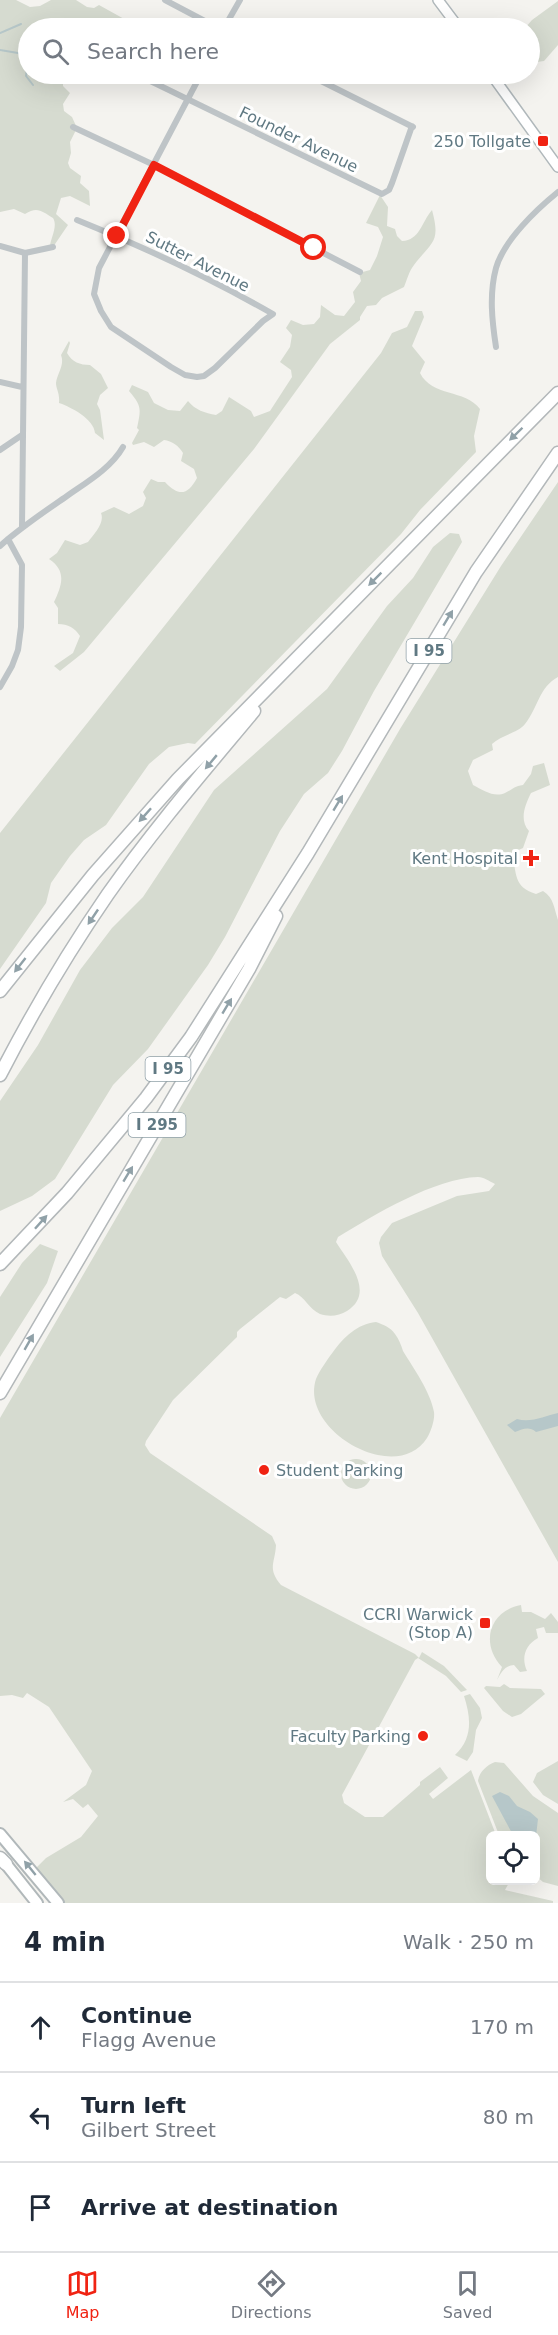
<!DOCTYPE html>
<meta charset="utf-8">
<style>
body{margin:0;font-family:"DejaVu Sans",sans-serif;background:#f2f2f3;color:#1f2937}
.controls{position:absolute;right:18px;bottom:18px;display:grid;overflow:hidden;border-radius:9px;box-shadow:0 6px 24px #0002}
.controls button{width:54px;height:54px;display:grid;place-items:center;padding:0;border:0;border-bottom:2px solid #e0e1e3;background:#fff;color:#1f2937;font:30px sans-serif}
.stop{position:absolute;width:18px;height:18px;margin:-14px;border:4px solid #f02313;border-radius:50%;background:#fff}
.stop.end{background:#f02313;border-color:#fff;box-shadow:0 2px 6px #0008}
.list{margin:0;padding:0;list-style:none}
h2{display:flex;justify-content:space-between;align-items:center;height:78px;margin:0;padding:0 24px;font-size:26px}
h2 small{font-size:20px;font-weight:400;color:#747a83}
.list li{display:grid;grid-template-columns:39px 1fr auto;gap:18px;align-items:center;box-sizing:border-box;height:90px;padding:0 24px;border-top:2px solid #e0e1e3}
.list b{display:block;font-size:22px;white-space:nowrap}
.list p{margin:0;font-size:20px;white-space:nowrap;color:#747a83}
.list em{font-size:20px;font-style:normal;color:#747a83}
.icon{flex:none;width:33px;height:33px;fill:none;stroke:currentColor;stroke-width:2;stroke-linecap:round;stroke-linejoin:round}
.map{position:relative;flex:none;width:558px;height:1903px;overflow:hidden}
.search{position:absolute;background:#fff;box-shadow:0 6px 24px #0002;left:18px;right:18px;top:18px;height:66px;display:flex;align-items:center;gap:15px;box-sizing:border-box;padding:0 21px;border-radius:33px;color:#747a83;font-size:22px}
.sheet{height:348px;background:#fff}
nav{display:flex;justify-content:space-around;align-items:center;box-sizing:border-box;height:84px;border-top:2px solid #e0e1e3;background:#fff;font-size:16px;color:#747a83}
nav a{display:grid;justify-items:center;gap:3px}
nav .on{color:#f02313}
.map>svg:first-child{display:block}
.green{fill:#d6dbd0}
.water{fill:#b6c7c9}
.lines{fill:none;stroke-linecap:round;stroke-linejoin:round}
.stream{stroke:#b6c7c9;stroke-width:2}
.secondary-casing{stroke:#b0b8bb;stroke-width:12}
.primary-casing{stroke:#b1b8ba;stroke-width:14}
.highway-casing{stroke:#b3b8ba;stroke-width:15}
.street{stroke:#bec4c7;stroke-width:6}
.secondary{stroke:#fff;stroke-width:9}
.primary{stroke:#fff;stroke-width:10}
.highway{stroke:#fff;stroke-width:12}
.oneway{fill:#90a1a8}
.route{stroke:#f02313;stroke-width:8}
.poi-dot{fill:#f02313;stroke:#fff;stroke-width:2}
.labels{text-anchor:middle;stroke-width:6;stroke-linejoin:round;paint-order:stroke}
.shield{fill:#fff;stroke:#90a1a8;stroke-width:1.5}
.shield-label{font-size:15px;font-weight:bold;fill:#607983}
.street-label{font-size:16px;fill:#607983;stroke:#fff}
.poi-label{font-size:16px;fill:#607983;stroke:#fff;text-anchor:end}
</style>
<div class="map">
<svg width="558" height="1903" viewBox="0 0 558 1903">
<rect width="100%" height="100%" fill="#f4f3ef"/>
<path class="green" d="M0,0H16L30,7L40,6L51,0H76L87,7L94,8L99,5L126,20L130,24C117,19 104,13 96,28H28V74H67L63,79V86L70,93L63,104L64,111L72,117L77,128L70,142L71,153L68,163L70,168L81,176L80,183L89,191L90,206L70,196L61,198L56,214L68,225L53,247L50,246C51,237 58,226 53,218C42,211 37,206 25,214L14,209L0,212Z
M558,1V45L544,61L537,62L530,56V28H525L532,20Z
M380,195L388,207L387,226L395,229L397,236L402,241C420,240 421,223 432,210C441,243 432,241 414,265C409,271 407,280 404,287L382,298L376,305L367,306L360,317V320L330,344L254,449L84,652L60,671L54,666L73,653L80,636C75,628 68,624 58,624V608L54,602C62,585 67,571 49,559L57,553L65,540L80,545L88,542C94,534 105,523 101,513L114,507L129,514L143,506L146,498L143,492L151,479L158,482H165C179,497 188,495 197,478L194,469L181,461L183,453C179,446 172,441 164,440L154,447L144,442L133,445L132,443L139,430L137,428C141,409 142,406 129,391L132,385L148,392L154,403L168,410L180,411L188,401C195,410 205,413 216,415L222,411L229,397L251,411L254,417L270,411L292,377L291,370L280,362L290,347L292,335L286,328L291,320L303,325L314,324L320,317L321,305L335,315L344,316L355,302L353,292L361,281L359,273L370,270L377,256L383,237L378,227L366,223Z
M415,311H422L424,317L412,346L425,362L420,373C432,397 465,389 480,409L474,436L476,452L420,510L401,534L195,744L188,743L169,747L149,764L106,825L84,840L70,856L51,883L46,903L0,969V833L381,353L392,333L407,327Z
M69,341L70,343L67,353C72,362 80,365 90,365L101,374L108,388L100,395L97,404L100,410L104,440L95,433C94,419 71,407 59,403C60,393 56,389 56,383C57,374 65,365 61,355Z
M558,482V677C539,687 538,708 525,724C518,733 501,735 492,744L493,750L473,760L468,771L473,785C483,790 494,798 505,793C512,790 514,786 523,785L531,774L533,766L544,763L550,785L531,793C525,805 519,820 529,831L523,848L512,853C517,873 513,887 536,894L543,891C554,898 554,908 558,920V1562L418,1313L382,1256L379,1243L381,1237L392,1223L457,1196L489,1191L495,1184C489,1181 484,1177 478,1177C435,1178 374,1215 338,1237L336,1242C348,1261 376,1293 347,1311C339,1316 329,1317 320,1314C309,1309 305,1297 295,1293L286,1299L280,1297L240,1329L237,1332V1337L173,1400L146,1441L145,1445L150,1453L272,1536L276,1545C275,1564 267,1568 281,1585L415,1654L419,1658L422,1652L444,1666L467,1690L461,1692L446,1676L418,1658L415,1660L342,1795L344,1803L365,1817H383L420,1785V1782L440,1767L448,1778L429,1794L433,1799L471,1770L496,1835L490,1836V1880L510,1881L505,1890L553,1901V1903H60L34,1870L46,1858L81,1837L98,1816L88,1804L83,1808L73,1799L63,1802L86,1785L92,1771L49,1707L27,1693L23,1698L12,1695L0,1696V1418L400,729L501,566Z
M450,533L459,534L462,542L374,691L342,751L328,773L304,794L280,831L225,937L208,965L148,1049L113,1085L55,1179L32,1196L0,1211V1101L38,1045L80,970L112,928L143,897L214,790L327,689L387,606L413,578L433,547Z
M40,1244L58,1251L47,1283L0,1357V1297L22,1263Z
M376,1322C384,1325 390,1327 395,1334C399,1339 401,1345 403,1351C414,1369 430,1391 434,1412C435,1420 431,1431 427,1438C397,1486 299,1431 316,1379C320,1370 327,1360 333,1352C344,1337 357,1324 376,1322Z
M341 1474a15 15 0 1 1 30 0a15 15 0 1 1-30 0Z
M521,1605L522,1612H531L545,1619L551,1613L558,1622V1633H546L544,1627L536,1629L538,1638C525,1645 521,1658 527,1671L520,1672L514,1665C504,1666 501,1673 497,1680L502,1667C480,1644 489,1611 521,1605Z
M504,1684L510,1688L541,1689L545,1694L521,1714L512,1717L503,1711L484,1688L486,1686L500,1687Z
M470,1694L480,1708L482,1718L476,1730L473,1752L467,1761L455,1755C473,1738 471,1718 464,1696Z
M558,1761V1804L543,1795L533,1782L537,1773Z
M495,1762L504,1763L533,1796L558,1813V1886L543,1882L536,1876V1836L499,1835L478,1781C479,1772 487,1765 495,1762Z"/>
<path class="water" d="M558,1413V1426L536,1432C529,1426 523,1429 515,1432L507,1425L517,1419C531,1423 545,1416 558,1413Z
M500,1792L509,1796L517,1806L530,1812L538,1819L536,1836L513,1835L492,1796Z"/>
<g class="lines">
<path class="stream" d="M0,33L21,24
M0,50L18,53L28,59L26,76L33,85"/>
<defs>
<path id="secondary" d="M438,0L459,28
M491,74L558,167"/>
<path id="primary" d="M0,1834L58,1903
M2,1859L37,1903"/>
<path id="highway" d="M0,991L93,875L178,779L558,393
M0,1075C32,1013 68,952 108,894C153,830 204,771 254,711
M0,1264L67,1193L146,1098L191,1037L308,853L476,572L558,453
M0,1393L249,969L276,916
M0,1858L6,1864"/>
</defs>
<use href="#secondary" class="secondary-casing"/>
<use href="#primary" class="primary-casing"/>
<use href="#highway" class="highway-casing"/>
<path class="street" d="M165,0L218,28
M224,28L240,0
M136,74L382,194L389,190L392,183L412,126
M307,74L413,127
M73,127L154,165L360,272
M77,220C144,247 210,278 273,314L263,321L215,368L204,376L197,377L185,375L171,367L111,327L101,311L94,294L99,268L201,74
M0,246L25,253
M25,253L53,247
M496,347C492,321 489,294 496,268C504,240 537,209 558,192
M0,382L22,387
M0,450L22,435
M22,527L25,253
M0,546C21,527 44,512 67,496C87,482 111,468 123,447
M0,687L12,666L18,650L21,627L22,565L8,539"/>
<use href="#secondary" class="secondary"/>
<use href="#primary" class="primary"/>
<use href="#highway" class="highway"/>
</g>
<defs><path id="oneway-solid" d="M-6-.8H1V-3.2L6.5 0L1 3.2V.8H-6Z" transform="scale(1.5)"/></defs>
<g class="oneway">
<use href="#oneway-solid" transform="translate(516 434) rotate(136)"/>
<use href="#oneway-solid" transform="translate(375 579) rotate(135)"/>
<use href="#oneway-solid" transform="translate(448 618) rotate(-59)"/>
<use href="#oneway-solid" transform="translate(211 762) rotate(130)"/>
<use href="#oneway-solid" transform="translate(338 803) rotate(-59)"/>
<use href="#oneway-solid" transform="translate(145 815) rotate(132)"/>
<use href="#oneway-solid" transform="translate(93 917) rotate(124)"/>
<use href="#oneway-solid" transform="translate(20 965) rotate(128)"/>
<use href="#oneway-solid" transform="translate(227 1006) rotate(-59)"/>
<use href="#oneway-solid" transform="translate(128 1174) rotate(-59)"/>
<use href="#oneway-solid" transform="translate(41 1222) rotate(-48)"/>
<use href="#oneway-solid" transform="translate(29 1342) rotate(-60)"/>
<use href="#oneway-solid" transform="translate(30 1868) rotate(-129)"/>
</g>
<g class="lines">
<path class="route" d="M117,236L154,165L314,248"/>
</g>
<g class="poi-dot">
<rect x="537" y="135" width="12" height="12" rx="3"/>
<path d="M528 849h6v6h6v6h-6v6h-6v-6h-6v-6h6z"/>
<circle cx="264" cy="1470" r="6"/>
<rect x="479" y="1617" width="12" height="12" rx="3"/>
<circle cx="423" cy="1736" r="6"/>
</g>
<g class="labels">
<g class="shield">
<rect x="406.5" y="639" width="45" height="24" rx="4.5"/>
<rect x="145.5" y="1057" width="45" height="24" rx="4.5"/>
<rect x="128.5" y="1113" width="57" height="24" rx="4.5"/>
</g>
<g class="shield-label">
<text x="429" y="656">I 95</text>
<text x="168" y="1074">I 95</text>
<text x="157" y="1130">I 295</text>
</g>
<g class="street-label">
<text transform="translate(299 139) rotate(26)" y="6">Founder Avenue</text>
<text transform="translate(198 261) rotate(27)" y="6">Sutter Avenue</text>
</g>
<g class="poi-label">
<text x="531" y="147">250 Tollgate</text>
<text x="518" y="864">Kent Hospital</text>
<text x="276" y="1476" text-anchor="start">Student Parking</text>
<text x="473" y="1620">CCRI Warwick<tspan x="473" dy="18">(Stop A)</tspan></text>
<text x="411" y="1742">Faculty Parking</text>
</g>
</g>
</svg>
<div class="controls">
<button><svg class="icon" aria-label="locate" viewBox="0 0 24 24"><circle cx="12" cy="12" r="6"/><path d="M12 2v4M12 18v4M2 12h4M18 12h4"/></svg></button>
</div>
<div class="stop" style="left:314px;top:248px"></div>
<div class="stop end" style="left:117px;top:236px"></div>
<div class="search"><svg class="icon" aria-label="search" viewBox="0 0 24 24"><circle cx="10" cy="10" r="6"/><path d="M15 15l6 6"/></svg>Search here</div>
</div>
<section class="sheet">
<h2>4 min<small>Walk · 250 m</small></h2>
<ul class="list">
<li><svg class="icon" aria-label="ahead" viewBox="0 0 24 24"><path d="M12 20V5M6 11l6-6 6 6"/></svg><div><b>Continue</b><p>Flagg Avenue</p></div><em>170 m</em></li>
<li><svg class="icon" aria-label="left" viewBox="0 0 24 24"><path d="M17 20v-9H6M10 6l-5 5 5 5"/></svg><div><b>Turn left</b><p>Gilbert Street</p></div><em>80 m</em></li>
<li><svg class="icon" aria-label="arrive" viewBox="0 0 24 24"><path d="M6 21V4h12l-3 4 3 4H6"/></svg><div><b>Arrive at destination</b></div></li>
</ul>
</section>
<nav>
<a class="on"><svg class="icon" aria-label="map" viewBox="0 0 24 24"><path d="M3 6l6-2 6 2 6-2v14l-6 2-6-2-6 2zM9 4v14M15 6v14"/></svg>Map</a>
<a><svg class="icon" aria-label="directions" viewBox="0 0 24 24"><path d="M12 3l9 9-9 9-9-9zM9 14v-3h6M13 9l2 2-2 2"/></svg>Directions</a>
<a><svg class="icon" aria-label="saved" viewBox="0 0 24 24"><path d="M7 4h10v16l-5-4-5 4z"/></svg>Saved</a>
</nav>
